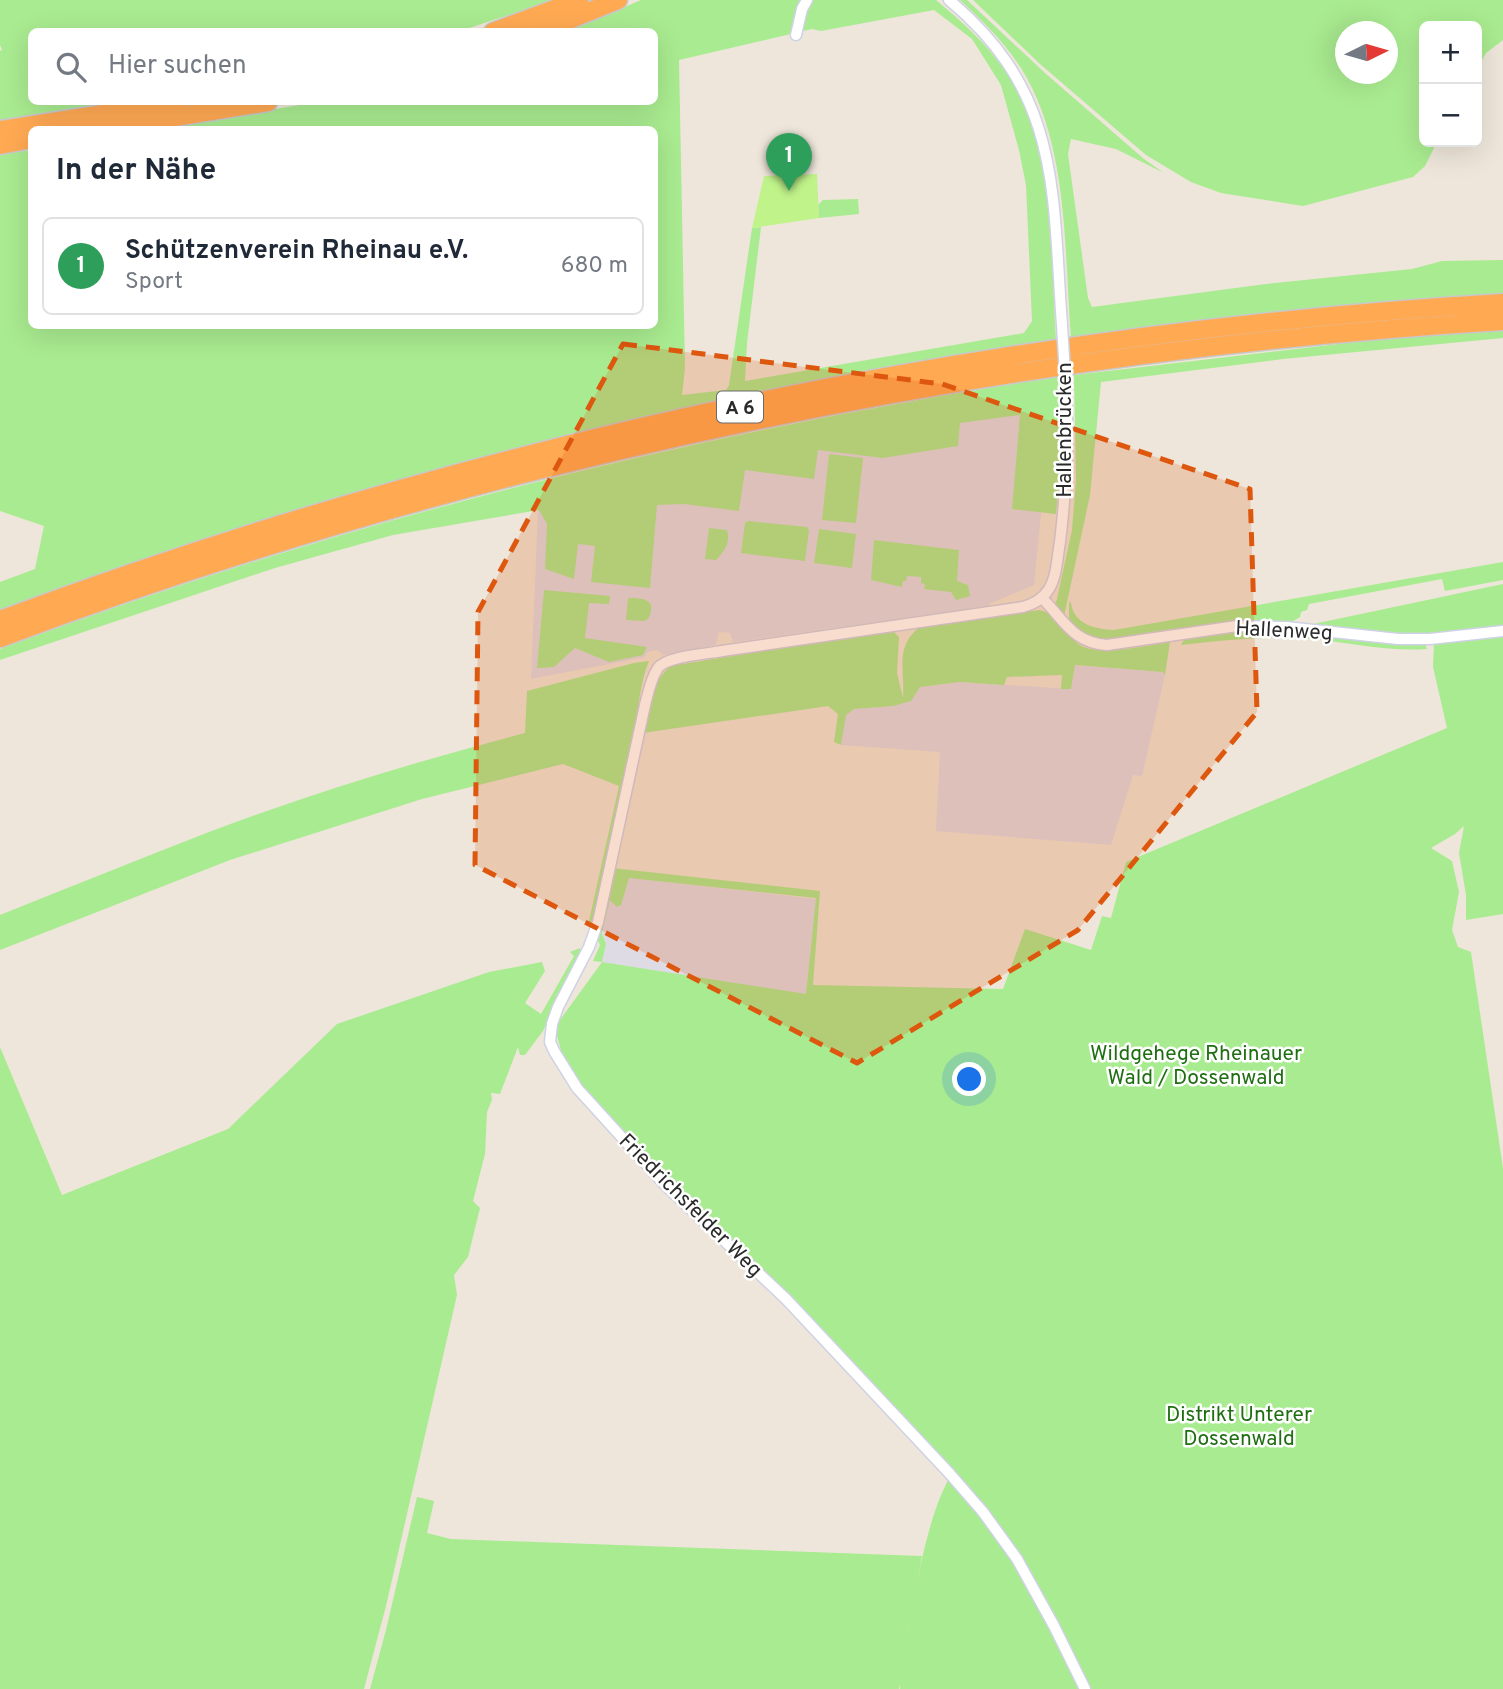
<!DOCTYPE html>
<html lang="de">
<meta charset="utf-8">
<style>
body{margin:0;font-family:Overpass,sans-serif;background:#f6f6f7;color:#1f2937}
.controls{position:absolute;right:21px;top:21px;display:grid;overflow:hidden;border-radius:10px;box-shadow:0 7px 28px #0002}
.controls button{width:63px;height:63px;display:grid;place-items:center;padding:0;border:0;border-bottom:2px solid #e0e1e3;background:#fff;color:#1f2937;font:35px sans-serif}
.compass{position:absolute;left:1335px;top:21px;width:63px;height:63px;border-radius:50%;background:#fff;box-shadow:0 7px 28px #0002;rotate:85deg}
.you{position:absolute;left:970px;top:1080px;width:24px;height:24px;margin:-18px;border:5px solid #fff;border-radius:50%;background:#1a73e8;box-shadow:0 0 0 10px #1a73e833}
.badge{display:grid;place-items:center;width:46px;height:46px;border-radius:50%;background:#354dff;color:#fff;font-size:23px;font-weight:700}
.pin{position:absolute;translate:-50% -58px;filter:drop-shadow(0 2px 4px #0008)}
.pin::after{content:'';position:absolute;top:37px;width:24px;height:21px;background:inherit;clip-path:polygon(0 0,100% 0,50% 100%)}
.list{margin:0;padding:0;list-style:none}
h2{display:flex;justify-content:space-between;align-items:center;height:91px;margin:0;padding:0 28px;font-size:30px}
h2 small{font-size:23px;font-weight:400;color:#747a83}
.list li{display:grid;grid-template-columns:46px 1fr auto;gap:21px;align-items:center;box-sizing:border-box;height:98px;margin:0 14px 14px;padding:0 14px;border:2px solid #e0e1e3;border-radius:10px}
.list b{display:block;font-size:26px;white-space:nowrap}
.list p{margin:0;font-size:23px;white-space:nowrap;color:#747a83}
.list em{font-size:23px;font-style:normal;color:#747a83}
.icon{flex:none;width:38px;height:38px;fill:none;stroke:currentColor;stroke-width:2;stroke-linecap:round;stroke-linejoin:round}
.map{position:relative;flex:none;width:1503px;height:1689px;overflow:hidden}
.search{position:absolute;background:#fff;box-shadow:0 7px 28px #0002;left:28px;top:28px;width:630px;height:77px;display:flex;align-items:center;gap:18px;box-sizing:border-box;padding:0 24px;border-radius:10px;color:#747a83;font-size:26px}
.panel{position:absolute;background:#fff;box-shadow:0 7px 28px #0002;left:28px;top:126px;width:630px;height:203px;border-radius:10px}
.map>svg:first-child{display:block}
.industrial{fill:#dfdbe5}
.green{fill:#a9eb90;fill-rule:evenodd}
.pitch{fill:#c0f38a}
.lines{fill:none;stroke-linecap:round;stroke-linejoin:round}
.street-casing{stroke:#cfd2e4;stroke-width:13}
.highway-casing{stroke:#c8c8c8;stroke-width:21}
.street{stroke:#fff;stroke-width:10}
.highway{stroke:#ffa953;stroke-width:18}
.street-bridge-casing{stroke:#cfd2e4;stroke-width:13;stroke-linecap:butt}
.street-bridge{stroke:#fff;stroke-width:10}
.marked{fill:#de570e;fill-opacity:0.2;stroke:#de570e;stroke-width:5;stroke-dasharray:14 9;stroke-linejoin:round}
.labels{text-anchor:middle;stroke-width:5;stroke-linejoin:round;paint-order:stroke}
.shield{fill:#fff;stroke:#6a6a6a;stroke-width:2}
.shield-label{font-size:19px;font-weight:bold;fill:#2a2a2a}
.street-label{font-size:21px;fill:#2a2a2a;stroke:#fff}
.park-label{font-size:21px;fill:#1f6f12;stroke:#fff}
</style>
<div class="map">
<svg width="1503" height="1689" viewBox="0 0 1503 1689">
<rect width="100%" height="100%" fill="#eee6da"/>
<path class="industrial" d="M1039,401L1041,514L1034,585L989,604V606L733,642L730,633L719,632L716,645L663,655L657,650L647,652L645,657L531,679L538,510Z
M1074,665L1163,672L1165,675L1142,776L1133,775L1111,845L936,831L940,752L841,745L845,715L853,709L893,706L920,687L960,682L1071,689Z
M615,876L816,899L806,995L602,962L606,944L602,935Z"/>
<path class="green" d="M0,0H554L460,31L32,32V102H116L0,120V51L2,50L0,45Z
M641,0H936C960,20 986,43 1004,69C1056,147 1050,251 1056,341C830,374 605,421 386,484C256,521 128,565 0,610V582L35,569L44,526L0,511V155L31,150L32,326H654V130L160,129L317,102H654V32L569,31ZM934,10L972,39L1001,85L1019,150L1026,185L1032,321L1024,333L745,381L747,343L761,227L752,228L729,385L726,390L682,395L685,368L679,60L812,29L821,31Z
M960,0H967L1045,73L1144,159L1164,173L1116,149L1071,139L1068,154L1088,298L1092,307L1266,284L1412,269L1442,261L1503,260V294L1283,312L1071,338C1064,250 1069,144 1021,68C1004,42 983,21 960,0Z
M973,0H1503V40L1486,53L1477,69V26H1424V142H1437L1425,166L1413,177L1303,206L1221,193L1191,182L1146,155L1040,64ZM1346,32H1388V74H1346Z
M858,199L859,214L819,218L818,205L823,200Z
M1503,330V338L1283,359L1101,382L1090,495L1063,621L1053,609L1057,599L1072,530L1076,480L1074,375L1373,340Z
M1058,377L1062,442L1056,514L1012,509L1020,415L960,423L958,446L883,458L818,450L814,479L745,470L739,511L684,504L657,505L650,588L591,582L595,546L578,544L574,579L545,569L547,524L539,510L393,535L275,568L0,660V649C342,521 697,432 1058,377Z
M829,454L863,458L856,523L822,520Z
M748,521L807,527L809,530L805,561L741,553L745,523Z
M709,528L727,530C731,542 724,552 716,560L705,559Z
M819,529L856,534L852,568L814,563Z
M874,540L959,550L957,581L968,585L970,596L956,600L951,592L924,589L925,584L921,583V577L907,576L906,581H903L902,587L871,580Z
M1503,562V580L1445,591L1442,579L1309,604L1307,610L1301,612L1300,617L1288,624L1107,641C1091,639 1080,633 1069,621V602L1071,603C1074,624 1094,629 1114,630Z
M1503,584V626L1424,634H1384L1304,626Z
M544,590L610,596L609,604L589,603L585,638L647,647L643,655L609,662L575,648L554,667L537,668Z
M628,598C644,598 658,599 648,619L644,621L626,620Z
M1040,610C1057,614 1065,632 1077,643C1093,658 1149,645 1170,642L1165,675L1163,672L1075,665L1071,689H1061L1062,675L1007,677L1004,685L960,682L920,687L911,701L893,706L854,709L846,715L841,745L834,742L838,714L828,706L643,733C649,705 649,687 670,666L892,630L899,637L897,673L903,698C905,668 894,646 922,625Z
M1248,630L1312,633L1383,642L1425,643L1427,649C1387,652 1349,642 1309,639C1266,636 1224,640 1181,645L1185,638L1205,633Z
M1503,635V914L1466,920V895L1459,853L1464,826L1455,834L1431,848L1452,861L1459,892L1452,930L1458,947L1471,952L1503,1168V1689H900V1684L899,1689H370L386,1630L417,1497L434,1501L427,1533L451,1539L922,1556L906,1642C917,1587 925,1519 953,1471L669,1182L579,1085L562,1054L557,1036V1024L602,962L593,961L600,945L597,939L612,868L820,891L813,985L1003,989L1025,929L1091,950L1102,916L1111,918L1126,862L1447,728L1433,667L1434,643ZM629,878L816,898L806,994L602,962L606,944L602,934L610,900L617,907L621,905Z
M649,661C640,682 639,707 634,729C620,798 610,868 590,935L589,921L619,786L563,764L422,799L230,860L0,950V915C70,887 139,859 209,832C312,793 418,761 525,733L527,691L634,663Z
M580,948L581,952L543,1031L525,1055H520L518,1047L500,1094L491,1093L492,1100L487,1112L485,1154L473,1201L480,1208L468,1257L454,1275L457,1295L386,1606L364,1689H0V1047L62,1195L228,1129L337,1024L489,972L542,962L545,971L525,1003L541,1014L574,956L570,952Z"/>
<path class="pitch" d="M817,174L819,218L752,228L764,176Z"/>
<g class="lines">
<defs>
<path id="street" d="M949,0C1062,94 1052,192 1062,325
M796,35L802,9L807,0
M1066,390C1069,442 1066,491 1060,542C1057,558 1057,576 1049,589C1042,600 1033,604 1023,607L722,651C707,654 666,656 658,668C651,678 648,693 645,705L598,922L589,947L558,1007L552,1024L550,1042L554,1051L577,1088L665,1185L786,1299L950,1474L983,1512L1017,1559L1054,1626L1085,1689
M1042,598C1064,620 1073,643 1107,645L1237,626L1286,627L1398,639H1430L1503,631"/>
<path id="highway" d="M493,32L579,0
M539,32L618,0
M0,130L180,102
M95,130L268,102
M0,145L32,139
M0,620C480,441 991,333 1503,303
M0,638C480,458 991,352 1503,321"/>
</defs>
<use href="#street" class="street-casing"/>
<use href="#highway" class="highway-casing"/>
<use href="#street" class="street"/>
<use href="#highway" class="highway"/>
<defs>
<path id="street-bridge" d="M1062,325L1066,390"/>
</defs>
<use href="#street-bridge" class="street-bridge-casing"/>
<use href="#street-bridge" class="street-bridge"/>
</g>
<path class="marked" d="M623,344L942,384L1250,489L1257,712L1078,930L857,1063L475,865L478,612Z"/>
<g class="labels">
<rect class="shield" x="717" y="391.5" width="46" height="31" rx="5"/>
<g class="shield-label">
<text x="740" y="414">A 6</text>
</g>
<g class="street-label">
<text transform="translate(1064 430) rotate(-90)" y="7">Hallenbrücken</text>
<text transform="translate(1284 630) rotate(3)" y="7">Hallenweg</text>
<text transform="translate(691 1205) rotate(45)" y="7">Friedrichsfelder Weg</text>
</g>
<g class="park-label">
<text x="1196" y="1060">Wildgehege Rheinauer<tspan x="1196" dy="24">Wald / Dossenwald</tspan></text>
<text x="1239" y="1421">Distrikt Unterer<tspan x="1239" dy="24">Dossenwald</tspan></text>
</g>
</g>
</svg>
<div class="controls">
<button>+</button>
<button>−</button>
</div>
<svg class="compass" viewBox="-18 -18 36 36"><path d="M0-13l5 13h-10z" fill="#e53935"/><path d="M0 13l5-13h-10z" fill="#747a83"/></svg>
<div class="you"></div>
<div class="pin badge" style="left:789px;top:191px;background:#2e9e5b">1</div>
<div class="search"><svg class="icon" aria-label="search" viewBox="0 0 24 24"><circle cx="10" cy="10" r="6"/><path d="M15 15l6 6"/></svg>Hier suchen</div>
<section class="panel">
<h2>In der Nähe<small></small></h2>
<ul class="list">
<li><span class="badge" style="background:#2e9e5b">1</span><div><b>Schützenverein Rheinau e.V.</b><p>Sport</p></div><em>680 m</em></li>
</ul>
</section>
</div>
